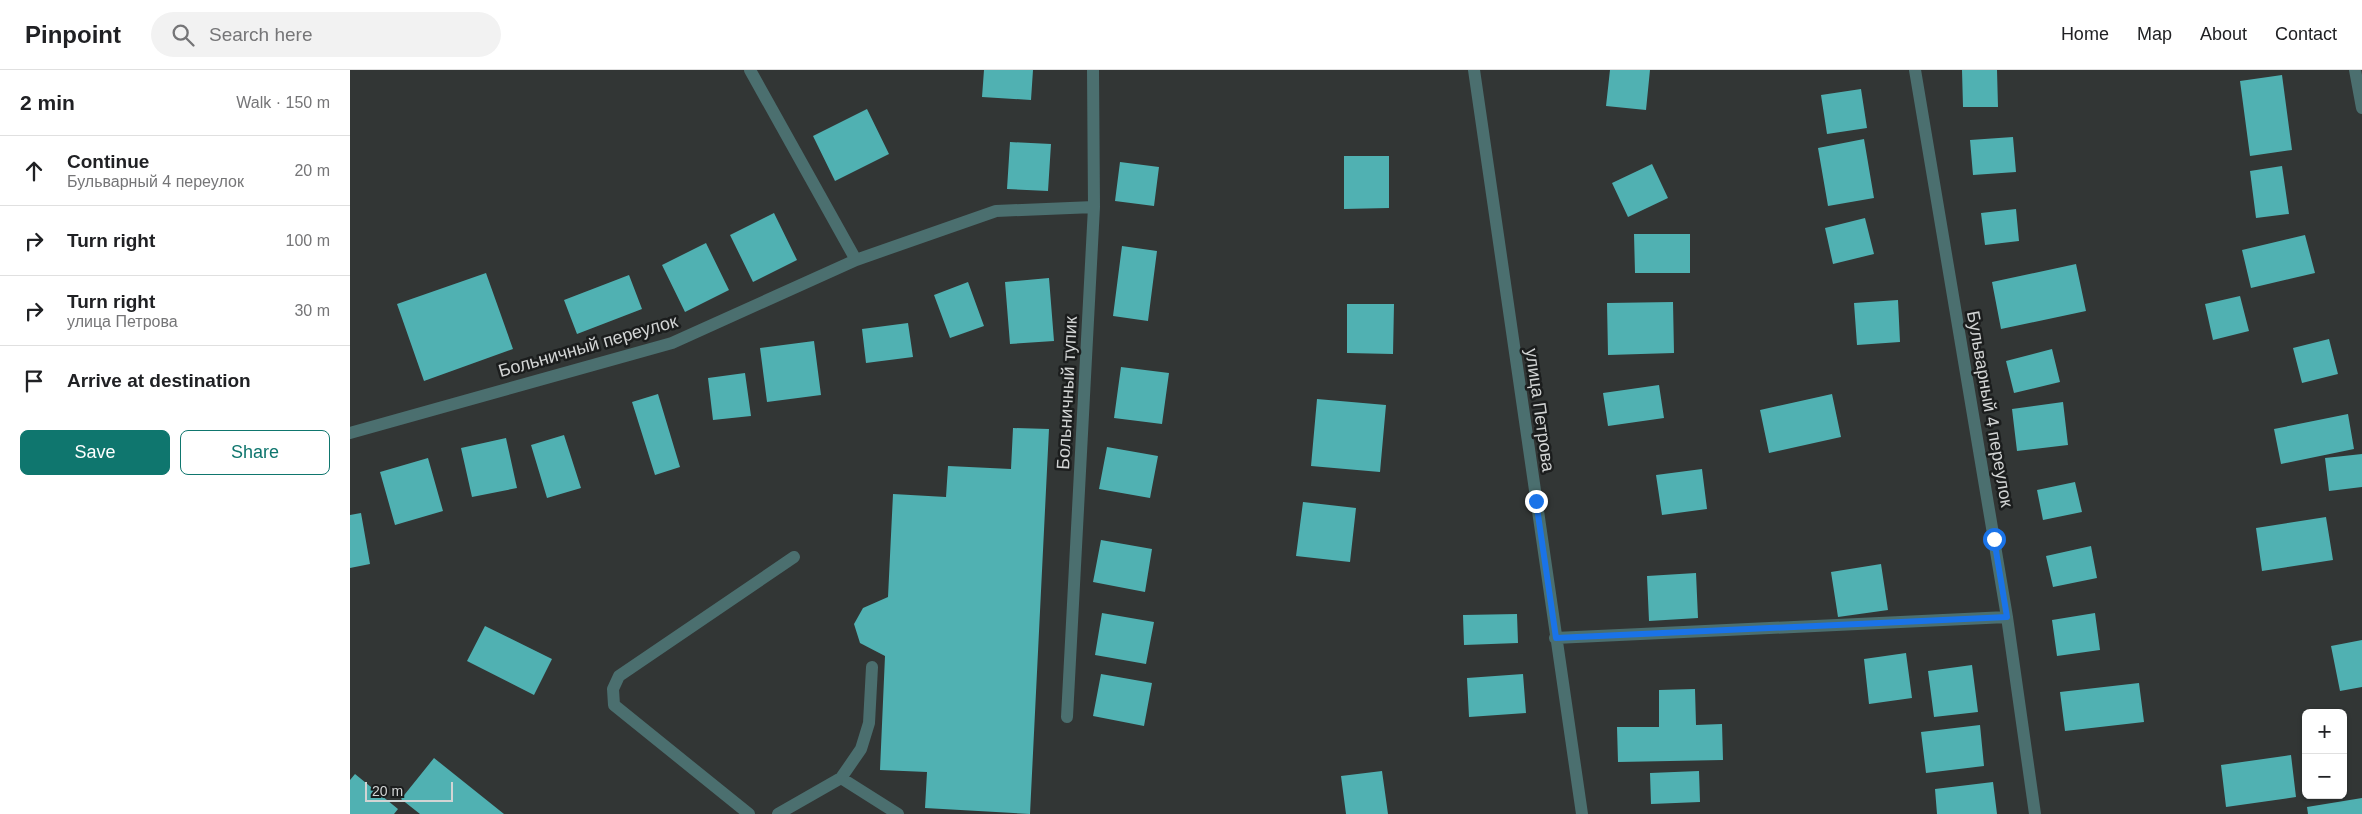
<!DOCTYPE html>
<meta charset="utf-8">
<style>
body{margin:0;font-family:Helvetica,sans-serif;background:#f2f2f2;color:#202124}
.controls{position:absolute;right:15px;bottom:15px;display:grid;overflow:hidden;border-radius:8px;box-shadow:0 1px 4px #0004}
.controls button{width:45px;height:45px;display:grid;place-items:center;padding:0;border:0;border-bottom:1px solid #e0e0e0;background:#fff;color:#202124;font:25px sans-serif}
.scale{position:absolute;left:15px;bottom:12px;width:88px;box-sizing:border-box;padding-left:5px;border:2px solid #d2d4d4;border-top:0;font-size:14px;line-height:18px;white-space:nowrap;color:#d2d4d4;-webkit-text-stroke:4px #1b1d1d;paint-order:stroke}
.stop{position:absolute;width:15px;height:15px;margin:-11px;border:4px solid #1a73e8;border-radius:50%;background:#fff}
.stop.end{background:#1a73e8;border-color:#fff;box-shadow:0 1px 5px #0008}
.list{margin:0;padding:0;list-style:none}
h2{display:flex;justify-content:space-between;align-items:center;height:65px;margin:0;padding:0 20px;font-size:21px}
h2 small{font-size:16px;font-weight:400;color:#757577}
.list li{display:grid;grid-template-columns:32px 1fr auto;gap:15px;align-items:center;box-sizing:border-box;height:70px;padding:0 20px;border-top:1px solid #e0e0e0}
.list b{display:block;font-size:19px;white-space:nowrap}
.list p{margin:0;font-size:16px;white-space:nowrap;color:#757577}
.list em{font-size:16px;font-style:normal;color:#757577}
.actions{display:flex;gap:10px;padding:15px 20px}
.actions a{flex:1;padding:11px 0;border:1px solid #0f766e;border-radius:8px;text-align:center;font-size:18px;color:#0f766e}
.actions .main{background:#0f766e;color:#fff}
.icon{flex:none;width:28px;height:28px;fill:none;stroke:currentColor;stroke-width:2;stroke-linecap:round;stroke-linejoin:round}
.map{position:relative;flex:none;width:2012px;height:744px;overflow:hidden}
header{display:flex;align-items:center;gap:30px;box-sizing:border-box;height:70px;padding:0 25px;background:#fff;border-bottom:1px solid #e0e0e0}
header strong{font-size:24px}
nav{display:flex;gap:28px;margin-inline-start:auto;font-size:18px}
.search{width:350px;height:45px;background:#f2f2f2;display:flex;align-items:center;gap:12px;box-sizing:border-box;padding:0 18px;border-radius:28px;color:#757577;font-size:19px}
main{display:flex}
aside{flex:1;background:#fff}
.map>svg:first-child{display:block}
.building{fill:#50b1b2}
.lines{fill:none;stroke-linecap:round;stroke-linejoin:round}
.minor{stroke:#4b6f6f;stroke-width:12}
.route{stroke:#1a73e8;stroke-width:6}
.labels{text-anchor:middle;stroke-width:5;stroke-linejoin:round;paint-order:stroke}
.street-label{font-size:18px;fill:#d2d4d4;stroke:#1b1d1d}
</style>
<header>
<strong>Pinpoint</strong>
<div class="search"><svg class="icon" aria-label="search" viewBox="0 0 24 24"><circle cx="10" cy="10" r="6"/><path d="M15 15l6 6"/></svg>Search here</div>
<nav><a>Home</a><a>Map</a><a>About</a><a>Contact</a></nav>
</header>
<main>
<aside>
<h2>2 min<small>Walk · 150 m</small></h2>
<ul class="list">
<li><svg class="icon" aria-label="ahead" viewBox="0 0 24 24"><path d="M12 20V5M6 11l6-6 6 6"/></svg><div><b>Continue</b><p>Бульварный 4 переулок</p></div><em>20 m</em></li>
<li><svg class="icon" aria-label="right" viewBox="0 0 24 24"><path d="M7 20v-9h11M14 6l5 5-5 5"/></svg><div><b>Turn right</b></div><em>100 m</em></li>
<li><svg class="icon" aria-label="right" viewBox="0 0 24 24"><path d="M7 20v-9h11M14 6l5 5-5 5"/></svg><div><b>Turn right</b><p>улица Петрова</p></div><em>30 m</em></li>
<li><svg class="icon" aria-label="arrive" viewBox="0 0 24 24"><path d="M6 21V4h12l-3 4 3 4H6"/></svg><div><b>Arrive at destination</b></div></li>
</ul>
<div class="actions"><a class="main">Save</a><a>Share</a></div>
</aside>
<div class="map">
<svg width="2012" height="744" viewBox="0 0 2012 744">
<rect width="100%" height="100%" fill="#323635"/>
<path class="building" d="M634,0H683L681,30L632,27Z
M1260,0H1300L1296,40L1256,36Z
M1612,0H1647L1648,37H1613Z
M1932,5L1942,80L1900,86L1890,11Z
M1511,19L1517,58L1477,64L1471,25Z
M517,39L539,84L485,111L463,66Z
M1663,67L1666,102L1623,105L1620,70Z
M1514,69L1524,128L1478,136L1468,78Z
M660,72L701,74L698,121L657,119Z
M994,86H1039V138L994,139Z
M770,92L809,97L804,136L765,131Z
M1302,94L1318,128L1278,147L1262,113Z
M1932,96L1939,144L1906,148L1900,101Z
M1666,139L1669,171L1635,175L1631,143Z
M424,143L447,190L403,212L380,165Z
M1515,148L1524,184L1483,194L1475,158Z
M1284,164H1340V203H1285Z
M1955,165L1965,203L1901,218L1892,180Z
M356,173L379,220L335,242L312,195Z
M772,176L807,181L798,251L763,246Z
M1726,194L1736,241L1651,259L1642,212Z
M136,203L163,279L74,311L47,234Z
M279,205L292,239L227,264L214,230Z
M699,208L704,271L660,274L655,212Z
M618,212L634,256L600,268L584,225Z
M1890,226L1899,261L1863,270L1855,234Z
M1548,230L1550,272L1507,275L1504,233Z
M1323,232L1324,283L1258,285L1257,233Z
M997,234H1044L1043,284L997,283Z
M558,253L563,287L516,293L512,259Z
M1979,269L1988,304L1952,313L1943,278Z
M464,271L471,325L417,332L410,278Z
M1702,279L1710,312L1664,323L1656,291Z
M771,297L819,303L812,354L764,348Z
M395,303L401,346L363,350L358,308Z
M1309,315L1314,348L1258,356L1253,323Z
M308,324L330,397L305,405L282,332Z
M1482,324L1491,367L1419,383L1410,340Z
M967,329L1036,335L1030,402L961,396Z
M1713,332L1718,375L1667,381L1662,339Z
M1998,344L2004,379L1931,394L1924,359Z
M663,358L699,359L680,744L575,738L577,702L530,700L535,586L510,573L504,554L513,538L538,527L543,424L596,427L598,396L661,399Z
M214,365L231,418L197,428L181,375Z
M156,368L167,418L122,427L111,378Z
M757,377L808,386L800,428L749,419Z
M2012,384V417L1979,421L1975,388Z
M78,388L93,441L45,455L30,402Z
M1352,399L1357,439L1312,445L1306,405Z
M1725,412L1732,442L1693,450L1687,420Z
M953,432L1006,438L1000,492L946,486Z
M11,443L20,494L0,498V445Z
M1976,447L1983,490L1912,501L1906,458Z
M751,470L802,479L795,522L743,512Z
M1741,476L1747,508L1703,517L1696,486Z
M1531,494L1538,540L1488,547L1481,502Z
M1346,503L1348,548L1299,551L1297,506Z
M752,543L804,552L796,594L745,585Z
M1745,543L1750,580L1707,586L1702,550Z
M1167,544L1168,573L1114,575L1113,545Z
M135,556L202,589L184,625L117,591Z
M2012,570V617L1990,621L1981,576Z
M1556,583L1562,628L1519,634L1514,589Z
M1622,595L1628,642L1584,647L1578,601Z
M751,604L802,613L794,656L743,646Z
M1173,604L1176,643L1119,647L1117,608Z
M1789,613L1794,652L1715,661L1710,622Z
M1345,619L1346,655L1372,654L1373,690L1268,692L1267,657H1309V620Z
M1630,655L1634,696L1576,703L1571,662Z
M1941,685L1946,727L1876,737L1871,695Z
M84,688L154,744H70L51,729Z
M1032,701L1038,744H996L991,706Z
M1349,701L1350,732L1301,734L1300,703Z
M5,704L48,739L44,744H0V710Z
M1643,712L1647,744H1587L1585,719Z
M2012,728V744H1958L1957,737Z"/>
<g class="lines">
<path class="minor" d="M400,0L506,190
M1124,0L1232,744
M1565,0L1657,547L1685,744
M2005,0L2012,38
M0,363L322,273L506,190L646,141L744,137
M1205,568L1657,547
M717,647L744,137L743,0
M491,708L511,679L519,653L522,597
M399,744L264,635L263,619L269,606L444,487
M428,744L491,708L548,744"/>
</g>
<g class="lines">
<path class="route" d="M1186,431L1206,568L1657,547L1644,469"/>
</g>
<g class="labels">
<g class="street-label">
<text transform="translate(238 276) rotate(-16)" y="6">Больничный переулок</text>
<text transform="translate(717 323) rotate(-87)" y="6">Больничный тупик</text>
<text transform="translate(1640 339) rotate(80)" y="6">Бульварный 4 переулок</text>
<text transform="translate(1190 340) rotate(82)" y="6">улица Петрова</text>
</g>
</g>
</svg>
<div class="controls">
<button>+</button>
<button>−</button>
</div>
<div class="scale">20 m</div>
<div class="stop" style="left:1644px;top:469px"></div>
<div class="stop end" style="left:1186px;top:431px"></div>
</div>
</main>
